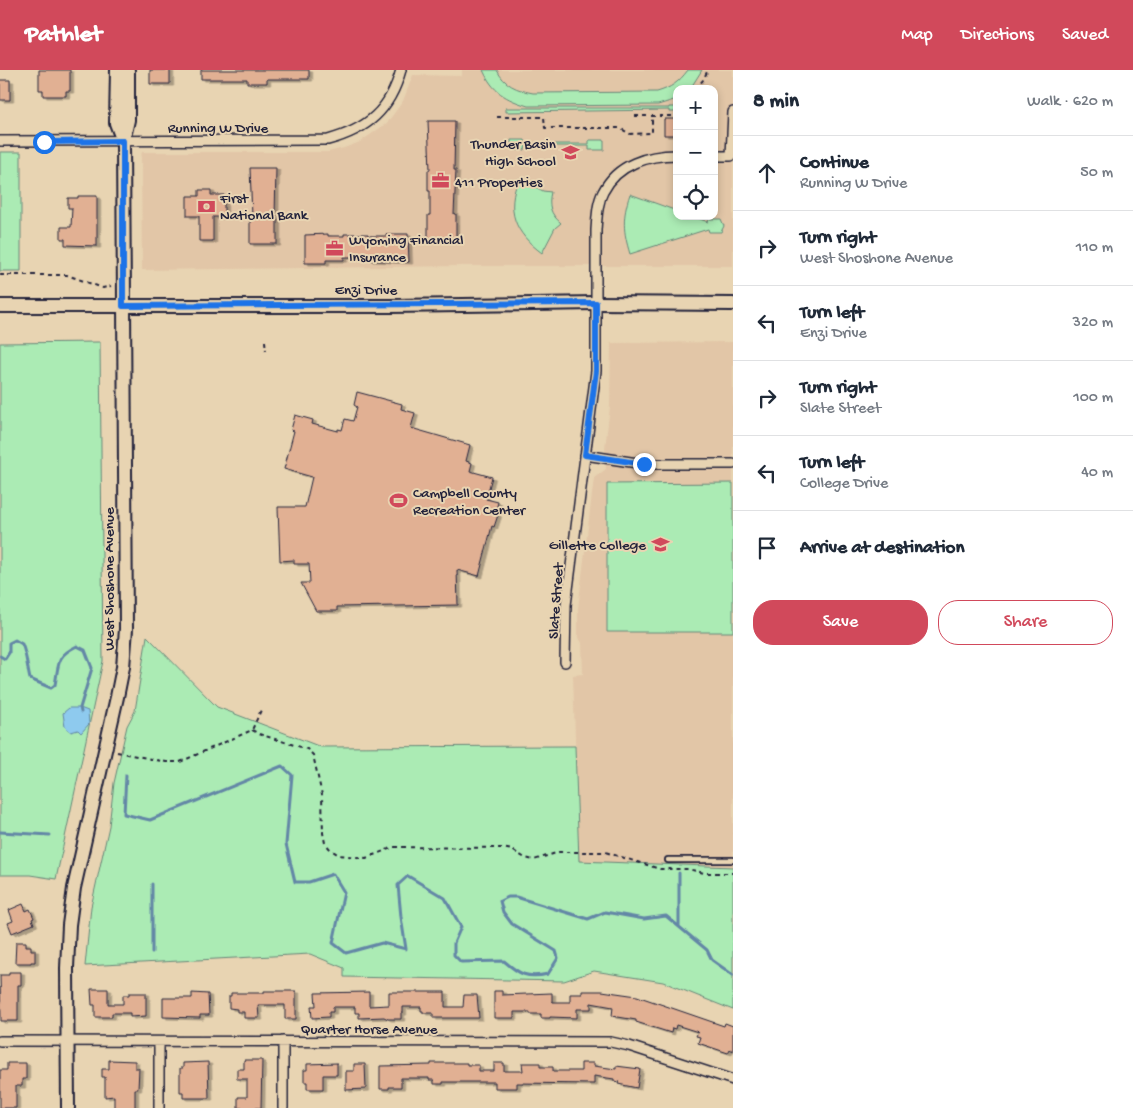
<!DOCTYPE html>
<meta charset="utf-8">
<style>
body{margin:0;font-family:"Gochi Hand",sans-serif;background:#f2f2f3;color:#1f2937}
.controls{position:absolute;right:15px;top:15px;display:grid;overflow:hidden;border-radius:10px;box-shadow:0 2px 8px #0003}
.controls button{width:45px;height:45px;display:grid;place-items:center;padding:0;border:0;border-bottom:1px solid #e0e1e3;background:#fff;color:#1f2937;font:25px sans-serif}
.stop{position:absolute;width:15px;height:15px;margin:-11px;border:4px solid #1a73e8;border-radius:50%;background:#fff}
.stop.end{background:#1a73e8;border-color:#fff;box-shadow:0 1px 5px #0008}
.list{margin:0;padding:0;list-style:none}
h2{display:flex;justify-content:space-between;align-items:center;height:65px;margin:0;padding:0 20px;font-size:21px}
h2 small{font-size:16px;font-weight:400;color:#747a83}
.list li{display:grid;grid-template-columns:32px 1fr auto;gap:15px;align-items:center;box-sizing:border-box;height:75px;padding:0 20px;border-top:1px solid #e0e1e3}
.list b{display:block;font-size:19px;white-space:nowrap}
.list p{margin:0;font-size:16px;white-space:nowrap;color:#747a83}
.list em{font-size:16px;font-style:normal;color:#747a83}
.actions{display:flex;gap:10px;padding:15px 20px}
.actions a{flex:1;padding:11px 0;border:1px solid #d1495b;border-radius:20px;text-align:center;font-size:18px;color:#d1495b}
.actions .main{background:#d1495b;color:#fff}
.icon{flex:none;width:28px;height:28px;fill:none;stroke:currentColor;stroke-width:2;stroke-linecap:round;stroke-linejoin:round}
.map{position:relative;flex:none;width:733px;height:1038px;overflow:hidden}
header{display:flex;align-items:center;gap:30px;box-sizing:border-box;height:70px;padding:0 25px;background:#d1495b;color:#fff}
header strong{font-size:24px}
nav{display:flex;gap:28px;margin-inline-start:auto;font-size:18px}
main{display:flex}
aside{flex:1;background:#fff}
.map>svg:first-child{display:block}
.built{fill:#e2c6a7;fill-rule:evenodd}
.green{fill:#abebb4;stroke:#668678}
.water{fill:#8ecaee;stroke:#6387a6}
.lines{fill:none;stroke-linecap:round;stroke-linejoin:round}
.stream{stroke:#6387a6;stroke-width:3}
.building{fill:#e1b093;stroke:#22223b;filter:url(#shadow)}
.lane-casing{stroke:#22223b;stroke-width:8}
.street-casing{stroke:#22223b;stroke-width:12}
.secondary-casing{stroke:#22223b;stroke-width:16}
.path{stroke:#22223b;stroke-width:2;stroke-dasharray:4 4;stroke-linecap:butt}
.lane{stroke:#e8d4b2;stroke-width:4.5}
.street{stroke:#e8d4b2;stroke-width:9}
.secondary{stroke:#e8d4b2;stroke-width:12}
.route{stroke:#1a73e8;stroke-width:6}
.labels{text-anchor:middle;stroke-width:4;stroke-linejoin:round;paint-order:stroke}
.street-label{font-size:15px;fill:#22223b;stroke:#e8d4b2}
.poi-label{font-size:15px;fill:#22223b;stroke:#e8d4b2;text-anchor:start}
</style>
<header>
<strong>Pathlet</strong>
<nav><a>Map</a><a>Directions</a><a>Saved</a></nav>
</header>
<main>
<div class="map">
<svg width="733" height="1038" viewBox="0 0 733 1038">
<defs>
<filter id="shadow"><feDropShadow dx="3.5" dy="2" stdDeviation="0" flood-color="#0004"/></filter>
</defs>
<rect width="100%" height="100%" fill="#e8d4b2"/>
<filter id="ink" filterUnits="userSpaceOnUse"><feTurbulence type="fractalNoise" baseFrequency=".02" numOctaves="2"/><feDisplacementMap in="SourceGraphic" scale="10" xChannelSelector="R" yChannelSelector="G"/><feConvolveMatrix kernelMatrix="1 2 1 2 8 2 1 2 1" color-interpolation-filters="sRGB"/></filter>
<g filter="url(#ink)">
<path class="built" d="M462,0H733V196H463L142,200L141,87L142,82H328L344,78L360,72L387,53L403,31L413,5L462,6ZM677,19H714V146H677Z
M733,272V797L579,792L573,605L583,604L582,573L578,566V539L594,408L606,399L605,378L610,337L611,273Z"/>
<path class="green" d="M483,0H497C504,15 517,20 533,23L657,22C671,18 679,12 688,0H702L690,19H677V29L658,35L528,36C505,29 493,22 483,0Z
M669,37H677V42H669V40L506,42V38H669Z
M511,70H525L526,74H589V70H604V80H589V76H526L525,80H511Z
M0,82H21V201H0Z
M519,108L543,121L551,122C548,135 550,144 561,153L555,158L542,183C515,163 505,141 519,108Z
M630,124L677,141V146H692L708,152L709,149H721L724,156L721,162H709L708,159L630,184C623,161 622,148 630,124Z
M100,272L103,591L56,809L30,805H0V273Z
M733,413V562H607V414Z
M147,566L217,637L321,677L575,676L579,791L733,797V940L663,912L594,901L564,911L344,907V898L310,884L85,896L91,837L109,756L114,713L127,656L135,641Z"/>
<path class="water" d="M69,638H80L88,641L89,654L81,663L78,660L71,662L65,657L63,643Z"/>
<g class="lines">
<path class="stream" d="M0,586L5,589L9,583V573L15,570L22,574C27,586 27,597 30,609L51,618L55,615C59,593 56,586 77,576L85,580L92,598L80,638L81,642
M126,705L124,744L150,750L282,696L292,705L286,774L295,812H309L333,804L344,822L333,873L346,883L382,873L406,879L401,847L398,815L408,806L445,828L461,857L454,873V885L461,892L504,891C519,904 527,909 548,904L558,888L556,881L512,854L503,842L500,831L508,827H516L588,849L605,842L644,849L666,846L707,880L712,890L733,905
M0,762L50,765
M679,803V856
M152,882V814"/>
</g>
<path class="building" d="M39,0H70V21H66V26H43V20H39Z
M150,0H170V14H150Z
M201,0H309V9H267V13H247V9H201Z
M0,10H10V30H0Z
M664,49H677V65H664Z
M428,51H455L454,100H456L454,144H456V170H428V145H430V121H428V100H430Z
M250,98H276L275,147H277V174H250V146H252Z
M199,120H211V125H224V147H213V171H199V146H187V126H199Z
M78,126H97V176L65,175V169H61V157H71L72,138H68V128H78Z
M328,164V166H344V164H368V166H386V164H408L409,192L369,190V187H344V190H326V193H305V165Z
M357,322L402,334L401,339L415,343L411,358L470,375L466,391L472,393L470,401L492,407L486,429L498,432L495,444L498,445L494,457L492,456L479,506L457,500L458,535L337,537V541H316L301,513H310L309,494H294V490L280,491L278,437H305L312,407L284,399L294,361L291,360L295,345L313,350L312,354L338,361V359L342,360L345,349L353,351L357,337L354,335Z
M23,834L26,841L30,839L34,848L32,849L34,854L12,863L8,853L13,851L9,840Z
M16,872H26V876H31V880H35V892H31V893H15Z
M9,902H21V915H18V951H1L0,905H9Z
M91,919H108V934H123V925H129V923H146V946L130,947V943H112V947H95V935H92Z
M264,921H296V949H285V935H258L259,948H244V942H237V939L229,938V926H231V923H264Z
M494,921H502V925L552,923V932H570V924H582V921H602L637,926L724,956L725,953L733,956V981L730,979L728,983L698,973L700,967L696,966L698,962L676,955L675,959L672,958L671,963L636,952V950L612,946L613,937L591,933V939H577V948L550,947V948H541V944H530V942H514V948H494Z
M369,922V936L389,935V922H445V937H463L464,925H477L479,948H433V943H423V941H421V937H403V943H401V949H388L384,947L359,948V943H355V937H333V942H329V947L312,948L311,936H316L315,923Z
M192,923L208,924L209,945H200V948L163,947V928H192Z
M109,990L135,991V998H139L138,1019H135V1038H114V1026L105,1027V1007H102V999H109Z
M244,990H262L261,1038H238V1027H247V1009H237V999H244Z
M208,992L209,1028H183V1022H180V998H183V993Z
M7,993H26V1009H22V1016H16V1038H0V1000H7Z
M337,993V1005H323V1019H307V1012H304V1000H307V994Z
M431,993H467V995H479V1001H494V993H504V1001H523L522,993H540V997H553V1001H581V993H594V996L616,999V996L640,999L637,1018L618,1014L619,1012L614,1011V1009L594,1006V1014L517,1013V1018H495V1012H443V1014H434V1010H429V1008H401V1017H389V1019H380V996L431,995Z
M354,994H365L366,1019L346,1020V1001H354Z"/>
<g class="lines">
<defs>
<path id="lane" d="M668,790H733"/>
<path id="street" d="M0,71L328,70C368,59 390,40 401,0
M714,86H731L733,42
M585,385L644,394H733
M565,592L566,535L596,301V160C597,148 597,133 603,122C617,94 648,85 677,85
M0,971L611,972L629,976L733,1010
M159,972V1038
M283,1038V971"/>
<path id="secondary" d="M117,0L116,53L123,71
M0,236H391L596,233L733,234
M68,1038L67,898L69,855L74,818L117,627L123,597L126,559L123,71L128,50V0"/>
</defs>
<use href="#lane" class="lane-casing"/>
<use href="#street" class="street-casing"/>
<use href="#secondary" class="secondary-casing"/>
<path class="path" d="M696,19L703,10L708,0
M635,46H677
M497,47H544L545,58H620L630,64L652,63V46
M0,205H67L103,218L111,216
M265,271L266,281
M252,660L259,664L307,679L313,685L322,725L323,763L325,773L331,780L339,785L366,788L394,777L503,778L512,780L525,788L534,790L559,782H605L660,799H688L704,803H733
M117,682L166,692H180L252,660L261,640"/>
<use href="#lane" class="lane"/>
<use href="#street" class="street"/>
<use href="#secondary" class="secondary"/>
</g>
</g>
<g class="lines" filter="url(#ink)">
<path class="route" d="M44,72L123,71V236L596,233V301L585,385L644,394"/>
</g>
<defs>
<symbol id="school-bare" viewBox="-9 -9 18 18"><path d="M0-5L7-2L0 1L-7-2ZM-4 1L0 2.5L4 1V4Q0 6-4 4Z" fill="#d1495b" stroke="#e8d4b2" stroke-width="2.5" paint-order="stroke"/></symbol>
<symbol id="office-bare" viewBox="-9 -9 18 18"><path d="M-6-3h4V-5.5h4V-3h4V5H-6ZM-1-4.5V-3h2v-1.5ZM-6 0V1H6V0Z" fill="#d1495b" stroke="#e8d4b2" stroke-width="2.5" paint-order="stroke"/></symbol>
<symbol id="bank-bare" viewBox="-9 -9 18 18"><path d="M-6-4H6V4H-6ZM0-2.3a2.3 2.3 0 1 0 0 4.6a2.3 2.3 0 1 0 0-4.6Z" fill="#d1495b" stroke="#e8d4b2" stroke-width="2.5" paint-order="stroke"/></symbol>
<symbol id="stadium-bare" viewBox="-9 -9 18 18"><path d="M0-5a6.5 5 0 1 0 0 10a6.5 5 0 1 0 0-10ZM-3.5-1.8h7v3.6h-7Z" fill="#d1495b" stroke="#e8d4b2" stroke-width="2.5" paint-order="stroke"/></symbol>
<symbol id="university-bare" viewBox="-9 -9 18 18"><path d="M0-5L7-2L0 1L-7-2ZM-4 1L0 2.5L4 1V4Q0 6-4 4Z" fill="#d1495b" stroke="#e8d4b2" stroke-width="2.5" paint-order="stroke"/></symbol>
</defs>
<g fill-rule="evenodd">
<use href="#school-bare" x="558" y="70" width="25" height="25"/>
<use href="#office-bare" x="428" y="98" width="25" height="25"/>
<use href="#bank-bare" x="194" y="124" width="25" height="25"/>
<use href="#office-bare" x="322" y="166" width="25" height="25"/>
<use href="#stadium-bare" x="386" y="418" width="25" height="25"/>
<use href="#university-bare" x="648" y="462" width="25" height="25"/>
</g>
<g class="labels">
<g class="street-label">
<text x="218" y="62">Running W Drive</text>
<text x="366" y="224">Enzi Drive</text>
<text transform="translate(108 509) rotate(-90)" y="5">West Shoshone Avenue</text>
<text transform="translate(555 531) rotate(-86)" y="5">Slate Street</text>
<text x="369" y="963">Quarter Horse Avenue</text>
</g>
<g class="poi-label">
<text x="556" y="78" text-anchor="end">Thunder Basin<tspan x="556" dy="17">High School</tspan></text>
<text x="455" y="116">411 Properties</text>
<text x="220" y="132">First<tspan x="220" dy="17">National Bank</tspan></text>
<text x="349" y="174">Wyoming Financial<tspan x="349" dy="17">Insurance</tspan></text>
<text x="413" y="427">Campbell County<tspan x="413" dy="17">Recreation Center</tspan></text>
<text x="646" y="479" text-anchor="end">Gillette College</text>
</g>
</g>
</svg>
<div class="controls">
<button>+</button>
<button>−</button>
<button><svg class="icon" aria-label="locate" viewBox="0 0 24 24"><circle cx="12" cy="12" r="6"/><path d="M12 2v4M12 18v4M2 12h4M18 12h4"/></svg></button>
</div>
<div class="stop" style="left:44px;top:72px"></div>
<div class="stop end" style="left:644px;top:394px"></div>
</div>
<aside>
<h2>8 min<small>Walk · 620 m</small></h2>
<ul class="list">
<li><svg class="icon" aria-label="ahead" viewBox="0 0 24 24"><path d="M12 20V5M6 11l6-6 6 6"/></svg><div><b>Continue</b><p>Running W Drive</p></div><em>50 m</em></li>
<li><svg class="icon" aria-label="right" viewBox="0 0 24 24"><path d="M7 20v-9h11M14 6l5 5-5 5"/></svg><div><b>Turn right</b><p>West Shoshone Avenue</p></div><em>110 m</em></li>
<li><svg class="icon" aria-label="left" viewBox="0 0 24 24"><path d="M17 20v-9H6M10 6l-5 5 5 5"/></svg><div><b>Turn left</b><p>Enzi Drive</p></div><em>320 m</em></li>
<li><svg class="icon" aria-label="right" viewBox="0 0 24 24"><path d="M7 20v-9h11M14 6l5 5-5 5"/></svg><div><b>Turn right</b><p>Slate Street</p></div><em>100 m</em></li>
<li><svg class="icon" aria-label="left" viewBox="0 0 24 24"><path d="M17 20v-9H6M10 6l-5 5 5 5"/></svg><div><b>Turn left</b><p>College Drive</p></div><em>40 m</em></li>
<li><svg class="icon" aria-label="arrive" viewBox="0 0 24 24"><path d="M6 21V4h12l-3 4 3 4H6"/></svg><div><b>Arrive at destination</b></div></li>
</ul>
<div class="actions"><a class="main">Save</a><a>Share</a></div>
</aside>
</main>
